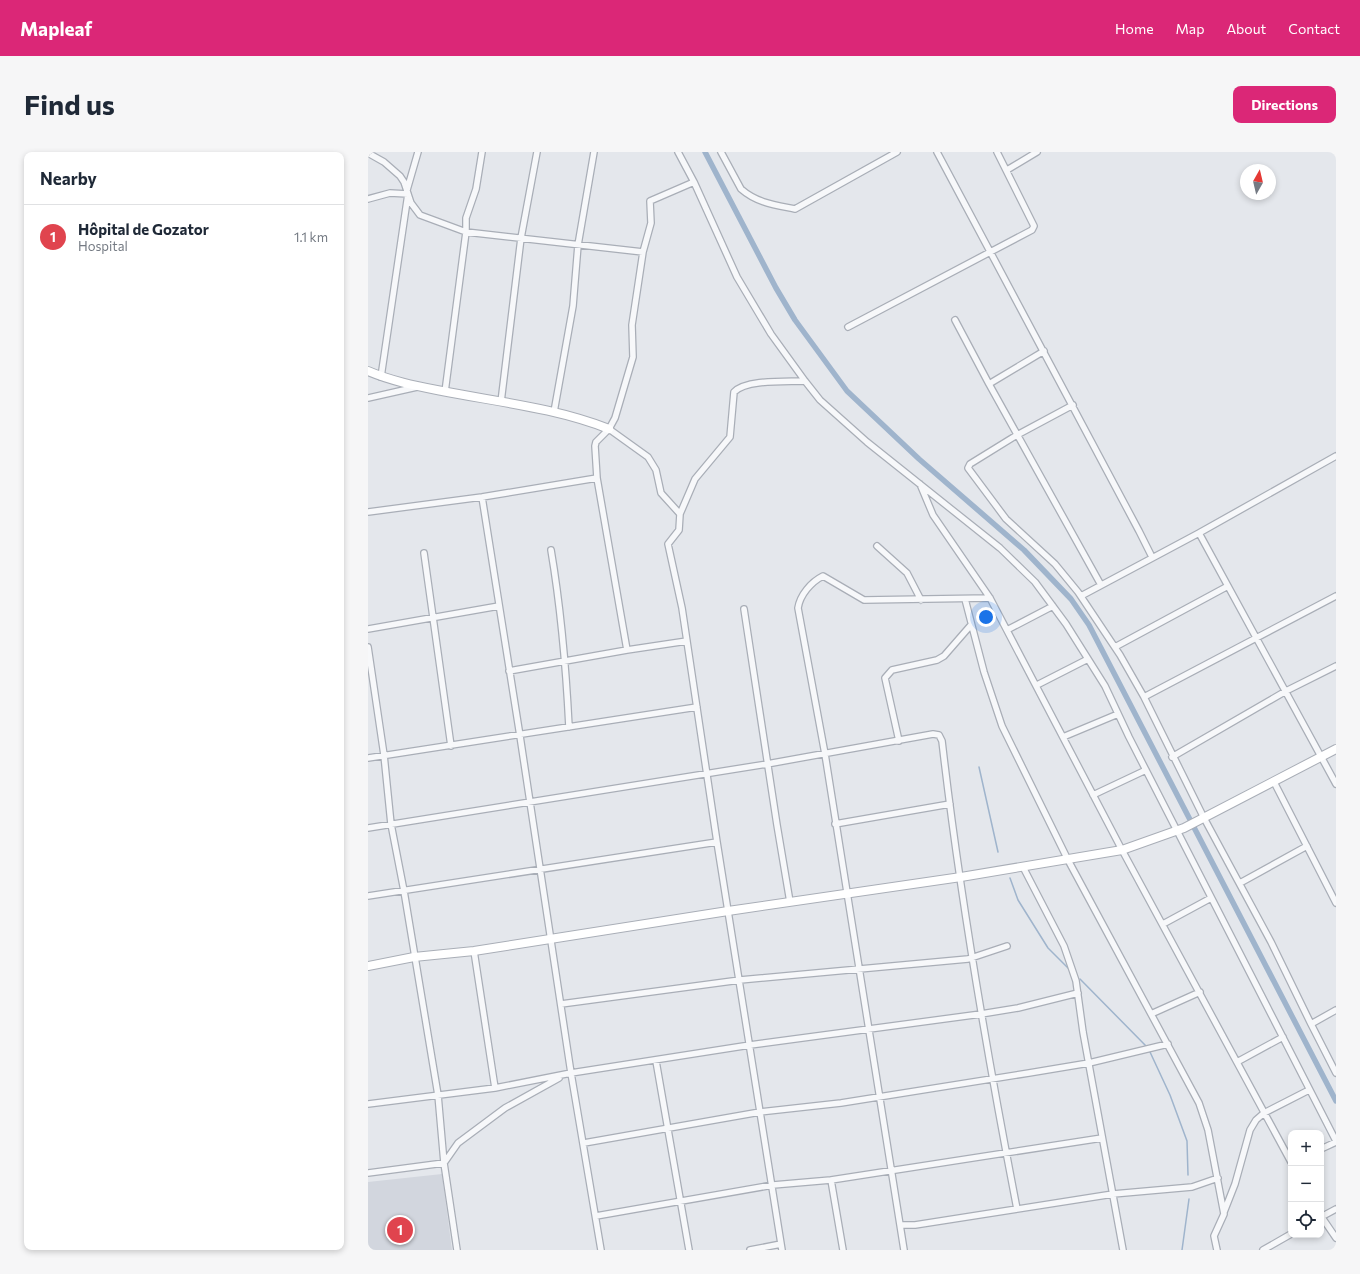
<!DOCTYPE html>
<meta charset="utf-8">
<style>
body{margin:0;font-family:Commissioner,sans-serif;background:#f6f6f7;color:#1f2937}
.controls{position:absolute;right:12px;bottom:12px;display:grid;overflow:hidden;border-radius:8px;box-shadow:0 2px 6px #0003}
.controls button{width:36px;height:36px;display:grid;place-items:center;padding:0;border:0;border-bottom:1px solid #e0e1e3;background:#fff;color:#1f2937;font:20px sans-serif}
.compass{position:absolute;left:872px;top:12px;width:36px;height:36px;border-radius:50%;background:#fff;box-shadow:0 2px 6px #0003;rotate:8deg}
.you{position:absolute;left:618px;top:465px;width:14px;height:14px;margin:-10px;border:3px solid #fff;border-radius:50%;background:#1a73e8;box-shadow:0 0 0 6px #1a73e833}
.badge{display:grid;place-items:center;width:26px;height:26px;border-radius:50%;background:#db2777;color:#fff;font-size:13px;font-weight:700}
.pin{position:absolute;translate:-50% -50%;border:2px solid #fff;box-shadow:0 1px 4px #0006}
.list{margin:0;padding:0;list-style:none}
h2{display:flex;justify-content:space-between;align-items:center;height:52px;margin:0;padding:0 16px;font-size:17px}
h2 small{font-size:13px;font-weight:400;color:#747a83}
.list li{display:grid;grid-template-columns:26px 1fr auto;gap:12px;align-items:center;box-sizing:border-box;height:64px;padding:0 16px;border-top:1px solid #e0e1e3}
.list b{display:block;font-size:15px;white-space:nowrap}
.list p{margin:0;font-size:13px;white-space:nowrap;color:#747a83}
.list em{font-size:13px;font-style:normal;color:#747a83}
.icon{flex:none;width:22px;height:22px;fill:none;stroke:currentColor;stroke-width:2;stroke-linecap:round;stroke-linejoin:round}
.map{position:relative;flex:none;width:968px;height:1098px;overflow:hidden;border-radius:8px}
header{display:flex;align-items:center;gap:24px;box-sizing:border-box;height:56px;padding:0 20px;background:#db2777;color:#fff}
header strong{font-size:19px}
nav{display:flex;gap:22px;margin-inline-start:auto;font-size:14px}
.intro{display:flex;align-items:center;justify-content:space-between;box-sizing:border-box;height:96px;padding:0 24px}
h1{margin:0;font-size:28px}
.button{padding:10px 18px;border-radius:8px;background:#db2777;color:#fff;font-size:14px;font-weight:700}
main{display:flex;gap:24px;padding:0 24px}
aside{flex:1;background:#fff;border-radius:8px;box-shadow:0 2px 6px #0003}
.map>svg:first-child{display:block}
.built{fill:#d2d6de}
.lines{fill:none;stroke-linecap:round;stroke-linejoin:round}
.stream{stroke:#9fb4cc;stroke-width:1.5}
.canal{stroke:#9fb4cc;stroke-width:5.5}
.street-casing{stroke:#a9aeb7;stroke-width:8}
.secondary-casing{stroke:#a9aeb7;stroke-width:10}
.street{stroke:#f7f8fa;stroke-width:5.5}
.secondary{stroke:#fff;stroke-width:8}
</style>
<header>
<strong>Mapleaf</strong>
<nav><a>Home</a><a>Map</a><a>About</a><a>Contact</a></nav>
</header>
<div class="intro"><h1>Find us</h1><a class="button">Directions</a></div>
<main>
<aside>
<h2>Nearby<small></small></h2>
<ul class="list">
<li><span class="badge" style="background:#e0444e">1</span><div><b>Hôpital de Gozator</b><p>Hospital</p></div><em>1.1 km</em></li>
</ul>
</aside>
<div class="map">
<svg width="968" height="1098" viewBox="0 0 968 1098">
<rect width="100%" height="100%" fill="#e4e7ec"/>
<path class="built" d="M74,1022L84,1098H0V1030Z"/>
<g class="lines">
<path class="stream" d="M611,615L630,700
M642,726L650,748L680,796L700,816
M712,827L778,894
M782,900L802,943L819,989L820,1023
M814,1098L821,1047"/>
<path class="canal" d="M337,0L408,136L427,168L479,239L551,307L656,398L703,447L721,473L968,949"/>
<defs>
<path id="street" d="M310,0L326,30L369,125L403,182L437,229L452,248L499,290L632,396L667,430L698,472L737,534L761,585L968,989
M353,0L373,37C389,51 407,53 427,57L529,0
M569,0L771,379L784,405
M0,1L16,10L32,24L36,30L43,51L52,63L98,80L275,100
M639,18L669,0
M39,38L50,0
M0,47L22,41L40,42L13,225
M587,168L621,232
M480,175L664,78L666,74L629,0
M676,199L621,232L733,433
M77,240L98,80V66L108,37L114,0
M0,246L49,235
M133,250L153,86L169,0
M705,253L649,283L602,312L600,316L638,367L687,412L710,440L752,503L776,545L836,666L903,790L943,872L968,858
M186,260L205,154L210,93L226,0
M241,277L280,305L288,318L293,341L312,362
M552,332L565,363L622,446L754,698L923,1010
M114,345L152,584L203,921L233,1098
M0,360L114,345L229,326
M831,381L968,304
M509,394L539,421L553,448
M183,398C193,457 198,515 201,575
M56,401L83,594
M713,444L831,381L968,632
M597,447L616,520L634,574L700,708L831,951L840,978L856,1062L846,1084L849,1098
M376,457L409,673L422,750
M0,477L131,454
M639,478L685,454
M0,495L16,603L23,672L36,739L70,943L76,1011L89,1098
M747,495L860,434
M259,498L229,326L227,294L228,290L241,277L247,266L265,205L264,173L275,100L283,71L282,49L326,30
M141,519L259,498L319,489
M669,533L720,507
M776,545L968,444
M695,585L750,562
M531,589L517,526L524,518L569,508L576,504L603,473
M804,605L918,539L968,514
M0,606L329,555
M906,630L968,751
M725,643L778,618
M467,672L582,652
M0,676L399,612L565,582L571,583L574,589C592,746 619,902 649,1057
M655,715L696,794L708,829L715,880L755,1098
M872,731L939,694
M0,744L349,690
M795,772L843,746
M106,799L127,936
M193,852L372,828L600,807L639,794
M783,862L832,840
M943,872L968,921
M288,909L321,1098
M869,910L915,885
M0,952L127,936L203,921L382,893L613,862L650,856L710,841
M216,991L392,960L473,951L661,921L721,911L800,892
M953,997L968,990
M0,1021L76,1011L90,991L137,956L191,926
M463,1028L475,1098
M856,1060L867,1032L882,978L888,968L896,961L941,938
M228,1064L405,1033L463,1028L734,986
M953,1064L968,1086
M953,1065L968,1057
M532,1073H547L745,1042L824,1035L850,1026
M382,1098L413,1092
M414,1098L349,690L314,456L300,392L311,378L312,362L327,327L362,285L366,240C379,227 419,230 437,229
M536,1098L457,602L430,456C432,443 443,430 455,424L496,448L622,446
M895,1098L923,1082"/>
<path id="secondary" d="M0,219C23,229 49,234 74,239C130,250 188,256 241,277
M0,814L46,805L106,799L360,759L593,725L754,698L816,676L968,597"/>
</defs>
<use href="#street" class="street-casing"/>
<use href="#secondary" class="secondary-casing"/>
<use href="#street" class="street"/>
<use href="#secondary" class="secondary"/>
</g>
</svg>
<div class="controls">
<button>+</button>
<button>−</button>
<button><svg class="icon" aria-label="locate" viewBox="0 0 24 24"><circle cx="12" cy="12" r="6"/><path d="M12 2v4M12 18v4M2 12h4M18 12h4"/></svg></button>
</div>
<svg class="compass" viewBox="-18 -18 36 36"><path d="M0-13l5 13h-10z" fill="#e53935"/><path d="M0 13l5-13h-10z" fill="#747a83"/></svg>
<div class="you"></div>
<div class="pin badge" style="left:32px;top:1078px;background:#e0444e">1</div>
</div>
</main>
